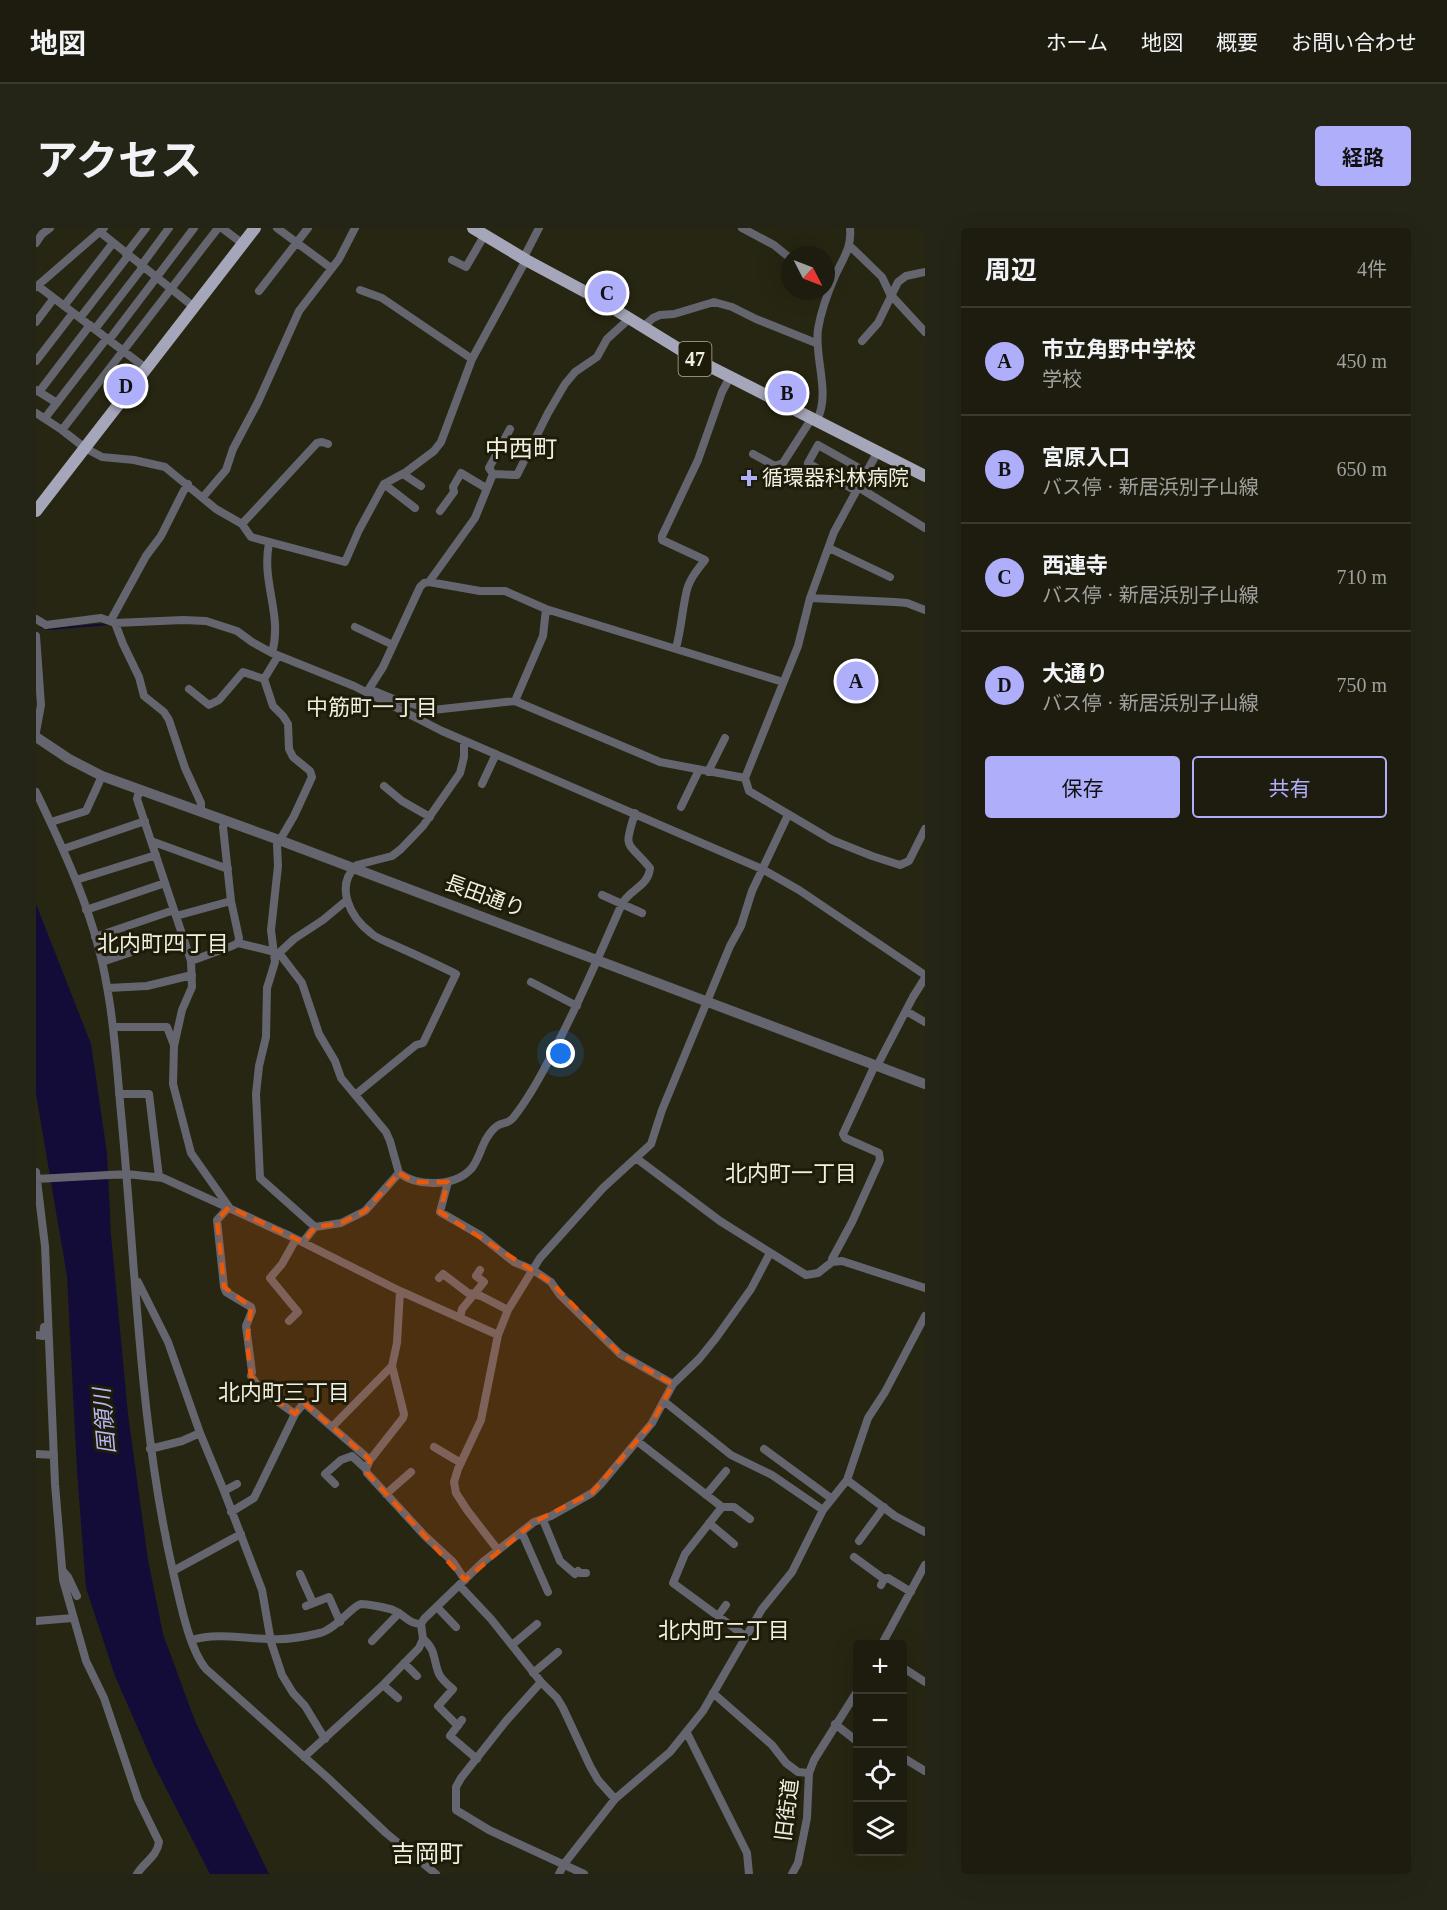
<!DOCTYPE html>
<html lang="ja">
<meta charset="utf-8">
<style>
body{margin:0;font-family:"Times New Roman","Noto Sans JP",serif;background:#252517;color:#f1f3f6}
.controls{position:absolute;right:18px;bottom:18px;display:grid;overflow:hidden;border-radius:6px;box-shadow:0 6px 24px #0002}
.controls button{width:54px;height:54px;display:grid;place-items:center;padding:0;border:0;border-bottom:2px solid #3b3a2e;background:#1d1c0e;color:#f1f3f6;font:30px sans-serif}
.compass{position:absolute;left:745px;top:18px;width:54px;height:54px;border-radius:50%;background:#1d1c0e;box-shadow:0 6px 24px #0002;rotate:132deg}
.you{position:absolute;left:525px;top:826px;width:21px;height:21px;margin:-15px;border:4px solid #fff;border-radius:50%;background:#1a73e8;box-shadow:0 0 0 9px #1a73e833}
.badge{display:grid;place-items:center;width:39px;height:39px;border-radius:50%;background:#afaefa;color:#111;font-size:20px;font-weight:700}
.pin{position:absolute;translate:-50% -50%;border:3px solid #fff;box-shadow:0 2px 6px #0006}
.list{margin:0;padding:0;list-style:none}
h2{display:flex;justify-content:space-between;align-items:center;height:78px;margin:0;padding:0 24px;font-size:26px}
h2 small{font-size:20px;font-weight:400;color:#a0a19e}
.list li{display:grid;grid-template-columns:39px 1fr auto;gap:18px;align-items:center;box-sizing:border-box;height:108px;padding:0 24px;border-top:2px solid #3b3a2e}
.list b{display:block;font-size:22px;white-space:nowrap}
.list p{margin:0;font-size:20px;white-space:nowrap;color:#a0a19e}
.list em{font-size:20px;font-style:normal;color:#a0a19e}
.actions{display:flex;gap:12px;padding:18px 24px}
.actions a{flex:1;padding:14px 0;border:2px solid #afaefa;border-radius:6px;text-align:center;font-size:21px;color:#afaefa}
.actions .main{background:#afaefa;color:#111}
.icon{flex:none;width:33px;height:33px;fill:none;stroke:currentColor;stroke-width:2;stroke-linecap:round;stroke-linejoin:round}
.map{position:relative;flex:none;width:889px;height:1646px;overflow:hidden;border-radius:6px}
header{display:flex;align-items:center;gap:36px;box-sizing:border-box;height:84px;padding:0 30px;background:#1d1c0e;border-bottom:2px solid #3b3a2e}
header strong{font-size:28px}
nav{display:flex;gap:33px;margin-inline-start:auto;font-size:21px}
.intro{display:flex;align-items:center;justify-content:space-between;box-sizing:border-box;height:144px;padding:0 36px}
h1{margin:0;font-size:42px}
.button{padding:15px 27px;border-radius:6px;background:#afaefa;color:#111;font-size:21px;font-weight:700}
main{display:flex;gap:36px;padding:0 36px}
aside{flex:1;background:#1d1c0e;border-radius:6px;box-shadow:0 6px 24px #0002}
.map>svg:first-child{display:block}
.water{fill:#130c38}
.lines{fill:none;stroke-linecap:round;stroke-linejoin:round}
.stream{stroke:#130c38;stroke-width:2}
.minor{stroke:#65656f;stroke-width:8}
.tertiary{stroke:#65656f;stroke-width:10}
.primary{stroke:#a5a6ba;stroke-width:12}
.marked{fill:#e8590c;fill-opacity:0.2;stroke:#e8590c;stroke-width:4.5;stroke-dasharray:12 8;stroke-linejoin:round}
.poi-dot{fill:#afaefa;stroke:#1e1c08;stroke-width:2}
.labels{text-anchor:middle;stroke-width:6;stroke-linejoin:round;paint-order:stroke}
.shield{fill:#1e1c08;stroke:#b0b0a1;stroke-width:1.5}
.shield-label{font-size:20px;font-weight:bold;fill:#efefe2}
.poi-label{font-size:21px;fill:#efefe2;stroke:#1e1c08;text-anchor:start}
.street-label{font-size:21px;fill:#efefe2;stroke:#1e1c08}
.neighbourhood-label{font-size:22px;fill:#efefe2;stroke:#1e1c08}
.water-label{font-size:22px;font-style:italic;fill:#b7b8f7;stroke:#1e1c08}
.quarter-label{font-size:24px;fill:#efefe2;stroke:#1e1c08}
</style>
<header>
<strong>地図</strong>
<nav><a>ホーム</a><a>地図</a><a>概要</a><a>お問い合わせ</a></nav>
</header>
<div class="intro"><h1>アクセス</h1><a class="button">経路</a></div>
<main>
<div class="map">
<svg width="889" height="1646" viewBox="0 0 889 1646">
<rect width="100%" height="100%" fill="#272612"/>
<path class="water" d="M0,676L55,816L71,925L75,1007L92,1186L112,1332L127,1406L159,1493L233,1646H174L118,1537L79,1448L50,1360L41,1243L31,1048L0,866Z"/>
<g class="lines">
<path class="stream" d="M5,399L14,401L73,396"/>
<path class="minor" d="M186,0L207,16
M241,0L295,40
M706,0L738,17L754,30
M64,4L158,79
M0,15L6,6L14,0
M814,18L846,49L854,66L889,104
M90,26L110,0
M487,31L503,0
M416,32L430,39L448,8
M105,38L133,0
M2,58L111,141
M0,59L68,0
M324,62L346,70L436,131
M223,63L272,0
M28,78L77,15
M44,90L92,28
M0,94L18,70
M607,99L617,90L624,87L638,86L678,74L696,79L720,91L780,115
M59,101L107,39
M73,112L158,0
M826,113L842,95L862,54L870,48L889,44
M0,133L37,85
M0,162L21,175
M3,164L54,97
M0,185L26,202L182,0
M9,190L71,110
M781,192C795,165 778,130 782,101C785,83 792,64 799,48C807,30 816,20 814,0
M26,202L49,220L66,229L98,232L129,239L180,281L206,296L215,309L309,334L323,302L348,256L370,244L398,223L405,214L436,131L490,32
M717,226L739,238L747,235L776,190
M367,246L385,258
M457,246L453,240L474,201
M348,256L379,280
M822,259L889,300
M820,263L772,235L782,217L830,244
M167,269L190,242L197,221L222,174L263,83L303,31L319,0
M404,283L418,264L417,259L425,245L450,260
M206,296L281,215L286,214L292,216
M233,315C225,355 247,387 236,425
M793,320L854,349
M393,354L444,363H469L510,381L747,454
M774,370L859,374L871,375L889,382
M0,391L10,397L65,390L79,395L147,392L170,393L201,403L216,414L236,425L318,458L406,503L726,641L763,662L889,747
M75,392L110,328L125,308L147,264L152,256
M79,395L87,416L103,449L108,468L128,484L133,492L149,540L165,575V584
M319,399L357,417
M0,408L5,477L0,504
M640,420C645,402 646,384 650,366C652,353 661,342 669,332L626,312V308L662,232L686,164L694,149
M242,428L228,451L237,478L247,488L252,496L253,521L257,529L274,543L276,549L258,588L241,617L242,638L235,702L239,734L231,760L230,809L223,838L220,866L224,950L279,999
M153,461L173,477L183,472L207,444L228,451
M333,461L355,470L397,482L479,473L624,534L709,550L713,563L796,612L836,628L864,637L873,633L889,601
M331,464L347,439L384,359L388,355L393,354L439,290L457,246L481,247L512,185L529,156L539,144L561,129L571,111L593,91
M479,473L507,408L510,381
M672,544L689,510
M709,550L762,418L774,370L798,304L842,223
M446,556L460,526
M348,558L366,573L394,589
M104,561L101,571L155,733L156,759L146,782L138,818L137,856L155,925L193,979L181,992L188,1059L190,1064L215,1079L216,1083L210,1098L216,1144L215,1148L224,1161L259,1186
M0,564C30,626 60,691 71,759C79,801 81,843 85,885C100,1039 103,1198 138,1348C144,1373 153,1421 170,1441L293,1551L350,1605L400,1646
M645,579L663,542
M15,594L50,583L66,548
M115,613L192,641
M27,621L109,593
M40,652L120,627
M566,667L606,685
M50,682L129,655
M140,688L195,673
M59,709L138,682
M202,715L243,725L258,711L287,692L311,672
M243,725L266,755L283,806L299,833L305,850L350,904L354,913L363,945
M155,733L196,718L202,715L203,710L195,673L187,599L189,592
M66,734L146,707
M495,754L541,778
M72,760L111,758L156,747
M870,783L889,794
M77,799H131L138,817
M841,838L877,769L889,750
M83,866H113L123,949
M319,867L380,817L387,815L420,746C400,736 380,727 360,718C352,714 341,711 335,705C314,689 298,658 321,637L356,628L365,621L387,598L424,545L428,529V513
M600,930L684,993L770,1047L782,1045L796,1034L806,1033L889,1060
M0,944L9,1018L19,1256L27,1352L50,1433L68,1470L102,1571L123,1614C121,1629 108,1634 101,1646
M0,951L91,946L127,950L254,1008L364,1063L462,1107
M412,954L404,984L444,1007L478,1034L497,1042L515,1054L524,1067L584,1126L637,1156
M267,1014L279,999L305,995L329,983L363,945C382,959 418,959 435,941C443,932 445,918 452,908C454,905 458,900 461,898C467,894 472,896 477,890C493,870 506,846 517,824C543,776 563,727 585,678C592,661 612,660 614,640C591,612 587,623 599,585
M796,1034V1031L816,994L844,932L843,925L809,910L807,906L839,837
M403,1050L407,1046L432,1065L445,1068L472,1082
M102,1054L132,1114L164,1205
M424,1090L426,1081L448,1054L440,1048L444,1042
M253,1093L262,1084L234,1050L246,1036L260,1011
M0,1107L7,1108L8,1099
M629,1174L695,1227L736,1247L787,1282
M296,1199L356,1138L361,1115L364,1063
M601,1213L686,1279L649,1326L637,1355L709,1408
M398,1219L425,1235
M114,1221L146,1213L164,1205L188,1263
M728,1221L796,1271
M0,1226L18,1227
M334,1232L330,1241L331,1245L389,1308L417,1334L429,1352
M811,1252L859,1288L889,1304
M201,1256L188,1263L226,1362L235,1414L246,1447L257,1465L269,1478L289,1511
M299,1256L289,1246L305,1232L316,1228L330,1241
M350,1266L375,1244
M670,1267L690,1243
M686,1279H698L714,1291
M195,1284L218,1270L259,1186L268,1175L334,1232L367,1190L368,1186L356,1138
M507,1292L524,1333L539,1346L542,1343L544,1345H550
M673,1295L698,1316
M486,1305L512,1364
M823,1313L848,1279
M462,1322L431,1282L420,1265L418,1254L422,1241L445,1192L462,1107L472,1082L504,1030L567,960L615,916L626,882L694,718L705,698L716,663L752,587
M818,1329L848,1351
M27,1343L32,1349L41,1368
M137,1343L205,1306
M264,1346L277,1375
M845,1357L848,1351L852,1350L875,1364
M424,1358L455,1391L505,1454L521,1470L527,1480L554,1538L562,1552L579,1571
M270,1378L293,1369L304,1394
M401,1379L420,1399
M682,1388L690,1377
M0,1393L37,1390
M387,1411C400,1421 397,1432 403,1446C406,1452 412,1457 417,1461L402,1478L422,1498
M156,1412C182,1404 208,1411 234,1411C251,1412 268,1409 284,1405C300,1401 317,1377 325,1376C331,1376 352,1380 357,1382C368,1386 372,1396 385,1396
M336,1413L363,1385
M846,1416L889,1337
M476,1417L501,1396
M368,1435L381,1448
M866,1439L889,1454
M497,1445L522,1424
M505,1454L470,1493L425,1550L420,1559V1582L453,1602L548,1646
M347,1457L362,1470
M677,1465L736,1517L750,1535L762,1544L773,1545
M426,1492L414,1508L441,1531
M799,1496L822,1514
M651,1505L711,1625L713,1646
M268,1529L346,1458L383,1420L387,1411L385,1396L388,1391L447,1334L498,1294L515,1288L556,1265L565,1256L616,1195L637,1156L663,1131L680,1110L715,1061L734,1025
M866,1529L889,1543
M523,1646L528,1636L579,1571L634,1524L667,1483L726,1381L756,1344L787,1282L811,1252L832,1190L849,1164L889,1088
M756,1646L762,1635L771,1590L773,1545L778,1532L822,1462"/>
<path class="tertiary" d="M0,509L33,531L66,548L243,612L889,856"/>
<path class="primary" d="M437,0L490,32L557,68L661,132L889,248
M0,283L219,0"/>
</g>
<path class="marked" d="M363,945L379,954H412L404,984L515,1054L584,1126L637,1156L616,1195L556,1265L498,1294L429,1352L331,1245L334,1232L268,1175L259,1186L224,1161L215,1148L211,1113L215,1079L188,1059L181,992L193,979L267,1014L279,999L305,995L329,983Z"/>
<path class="poi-dot" d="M710 241h6v6h6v6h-6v6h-6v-6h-6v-6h6z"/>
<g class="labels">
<rect class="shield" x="642.5" y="114" width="33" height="34" rx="4.5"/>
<g class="shield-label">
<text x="659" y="138">47</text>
</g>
<g class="poi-label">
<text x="726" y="257">循環器科林病院</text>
</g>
<g class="street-label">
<text transform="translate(449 668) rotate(20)" y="7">長田通り</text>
<text transform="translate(751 1582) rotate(-83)" y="7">旧街道</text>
</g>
<g class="neighbourhood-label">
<text x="336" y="487">中筋町一丁目</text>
<text x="127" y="723">北内町四丁目</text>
<text x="755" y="953">北内町一丁目</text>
<text x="248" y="1172">北内町三丁目</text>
<text x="688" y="1410">北内町二丁目</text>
</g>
<g class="water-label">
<text transform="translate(68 1193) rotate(-95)" y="8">国領川</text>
</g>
<g class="quarter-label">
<text x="485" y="229">中西町</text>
<text x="391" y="1634">吉岡町</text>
</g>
</g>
</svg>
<div class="controls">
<button>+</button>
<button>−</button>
<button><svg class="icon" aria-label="locate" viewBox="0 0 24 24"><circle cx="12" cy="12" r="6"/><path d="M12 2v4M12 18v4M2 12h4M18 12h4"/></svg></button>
<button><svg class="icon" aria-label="layers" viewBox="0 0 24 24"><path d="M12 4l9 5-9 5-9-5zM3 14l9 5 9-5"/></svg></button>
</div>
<svg class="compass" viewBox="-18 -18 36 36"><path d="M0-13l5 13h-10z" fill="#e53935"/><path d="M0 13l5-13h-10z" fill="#a0a19e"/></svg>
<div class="you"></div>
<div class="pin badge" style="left:820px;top:453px">A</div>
<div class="pin badge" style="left:751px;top:165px">B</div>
<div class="pin badge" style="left:571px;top:65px">C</div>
<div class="pin badge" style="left:90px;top:158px">D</div>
</div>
<aside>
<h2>周辺<small>4件</small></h2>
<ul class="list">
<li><span class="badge">A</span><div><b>市立角野中学校</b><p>学校</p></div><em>450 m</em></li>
<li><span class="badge">B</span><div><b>宮原入口</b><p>バス停 · 新居浜別子山線</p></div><em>650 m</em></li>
<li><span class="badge">C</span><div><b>西連寺</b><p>バス停 · 新居浜別子山線</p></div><em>710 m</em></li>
<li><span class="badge">D</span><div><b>大通り</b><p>バス停 · 新居浜別子山線</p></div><em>750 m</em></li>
</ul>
<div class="actions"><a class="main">保存</a><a>共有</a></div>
</aside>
</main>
